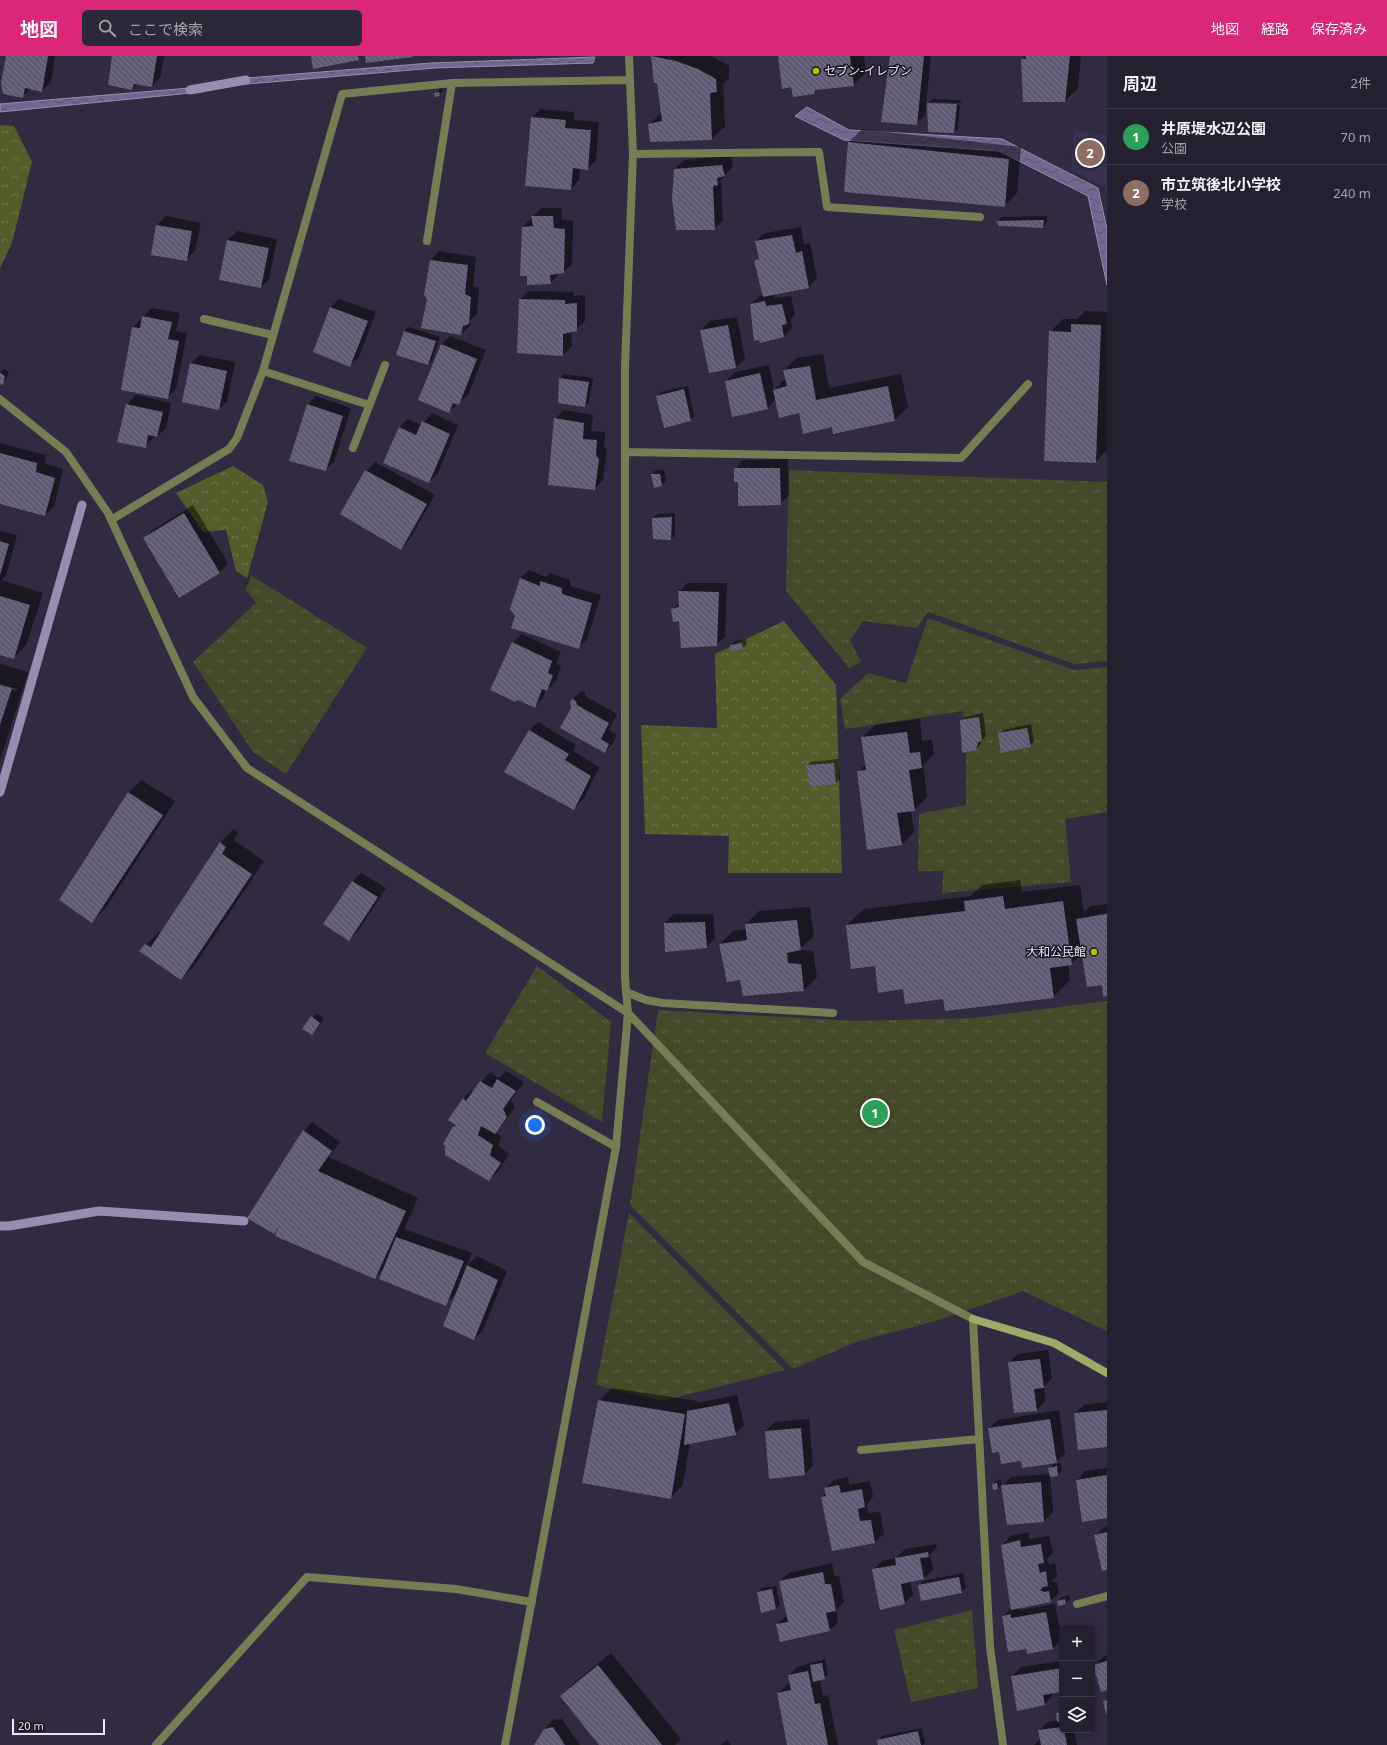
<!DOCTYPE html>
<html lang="ja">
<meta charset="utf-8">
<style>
body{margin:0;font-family:"Noto Sans","Noto Sans JP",sans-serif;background:#2d2838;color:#f1f3f6}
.controls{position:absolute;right:12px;bottom:12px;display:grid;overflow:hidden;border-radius:6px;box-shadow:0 2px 6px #0003}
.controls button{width:36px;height:36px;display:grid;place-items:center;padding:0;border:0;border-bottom:1px solid #423e4c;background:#252030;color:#f1f3f6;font:20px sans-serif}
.scale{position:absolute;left:12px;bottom:10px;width:93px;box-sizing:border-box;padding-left:4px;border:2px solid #ece7f6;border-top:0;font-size:11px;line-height:14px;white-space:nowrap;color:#ece7f6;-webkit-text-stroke:3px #17141f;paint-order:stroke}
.you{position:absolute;left:535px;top:1069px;width:14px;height:14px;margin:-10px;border:3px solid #fff;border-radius:50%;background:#1a73e8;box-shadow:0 0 0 6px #1a73e833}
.badge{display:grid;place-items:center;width:26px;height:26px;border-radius:50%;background:#db2777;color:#fff;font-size:13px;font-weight:700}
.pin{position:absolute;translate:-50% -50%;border:2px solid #fff;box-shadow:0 1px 4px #0006}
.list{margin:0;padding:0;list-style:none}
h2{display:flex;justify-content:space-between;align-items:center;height:52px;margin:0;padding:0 16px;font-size:17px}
h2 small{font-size:13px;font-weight:400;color:#a3a3ab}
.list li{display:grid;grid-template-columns:26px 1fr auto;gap:12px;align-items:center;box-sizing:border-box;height:56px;padding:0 16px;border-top:1px solid #423e4c}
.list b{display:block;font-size:15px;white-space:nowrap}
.list p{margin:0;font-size:13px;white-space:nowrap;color:#a3a3ab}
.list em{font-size:13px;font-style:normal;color:#a3a3ab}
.icon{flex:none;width:22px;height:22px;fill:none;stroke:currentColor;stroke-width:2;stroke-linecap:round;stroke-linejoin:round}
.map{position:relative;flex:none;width:1107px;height:1689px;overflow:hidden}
header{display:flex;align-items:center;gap:24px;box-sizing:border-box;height:56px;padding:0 20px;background:#db2777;color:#fff}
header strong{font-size:19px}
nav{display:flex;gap:22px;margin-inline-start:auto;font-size:14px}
.search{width:280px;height:36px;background:#2d2838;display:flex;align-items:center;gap:10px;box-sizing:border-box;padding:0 14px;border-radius:6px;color:#a3a3ab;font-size:15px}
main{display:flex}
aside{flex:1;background:#252030}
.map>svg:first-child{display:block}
.built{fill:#39304d}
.grass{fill:url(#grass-tufts)}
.forest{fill:url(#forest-crowns)}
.water{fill:url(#water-waves);stroke:#988db1}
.shadow{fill:#0007}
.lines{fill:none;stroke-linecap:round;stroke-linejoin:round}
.stream{stroke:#988db1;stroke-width:9}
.building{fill:url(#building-back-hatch)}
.lane{stroke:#767d55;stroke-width:8}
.street{stroke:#767d55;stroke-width:8}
.secondary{stroke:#9eaa69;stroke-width:8}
.poi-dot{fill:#b0c500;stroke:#17141f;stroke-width:1.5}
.labels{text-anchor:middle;stroke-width:3;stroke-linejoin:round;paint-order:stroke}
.poi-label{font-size:12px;fill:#ece7f6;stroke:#17141f;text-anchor:start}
</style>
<header>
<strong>地図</strong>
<div class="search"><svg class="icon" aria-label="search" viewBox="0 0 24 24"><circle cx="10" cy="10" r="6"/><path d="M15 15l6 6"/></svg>ここで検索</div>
<nav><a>地図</a><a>経路</a><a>保存済み</a></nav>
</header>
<main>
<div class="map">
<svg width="1107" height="1689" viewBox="0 0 1107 1689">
<defs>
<pattern id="grass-tufts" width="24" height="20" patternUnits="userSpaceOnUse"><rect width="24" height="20" fill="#444929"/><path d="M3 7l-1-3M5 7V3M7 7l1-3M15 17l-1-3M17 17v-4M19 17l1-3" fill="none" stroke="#5f6349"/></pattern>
<pattern id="forest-crowns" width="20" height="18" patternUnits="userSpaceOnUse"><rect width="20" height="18" fill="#545c2c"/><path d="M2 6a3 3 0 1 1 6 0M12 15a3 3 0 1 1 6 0" fill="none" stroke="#6d734b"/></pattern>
<pattern id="water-waves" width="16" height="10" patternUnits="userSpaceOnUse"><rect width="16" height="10" fill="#746693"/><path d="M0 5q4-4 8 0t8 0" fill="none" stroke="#5b546b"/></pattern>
<pattern id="building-back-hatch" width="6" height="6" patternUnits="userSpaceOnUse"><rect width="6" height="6" fill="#615a73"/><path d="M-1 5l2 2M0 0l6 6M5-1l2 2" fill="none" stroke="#787288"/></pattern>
</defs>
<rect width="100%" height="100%" fill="#312a40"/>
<path class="built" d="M1074,75L1107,79V143L1105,131L1071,114Z"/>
<path class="grass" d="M789,414L1107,426V605L1074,608L928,556L917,572L863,565L850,584L861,606L849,612L786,535Z
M251,519L367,592L286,718L253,696L193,606L256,547L246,534Z
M928,562L1074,614L1107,611V756L1065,763L1071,826L942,837L943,815H918L919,758L966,749V690L963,655L845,673L840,643L868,617L906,627Z
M537,910L611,966L602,1066L485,997Z
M1107,945V1275L1023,1235L939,1264L856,1286L793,1313L630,1149L658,954L855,965L973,962Z
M629,1157L785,1314L662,1345L596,1329Z
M972,1554L978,1632L911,1646L894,1574Z"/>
<path class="forest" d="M0,69L14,70L32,106L12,187L0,212Z
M233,410L263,429L268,446L247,522L236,515L226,474L203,476L176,437Z
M784,565L836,629L842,817H728L729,780L645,778L641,669L717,672L715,598Z"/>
<path class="water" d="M595,1L593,7L435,12L235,29V23L431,7Z
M201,31V36L0,56V48Z
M807,51L849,74L1002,83L1098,132L1107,173V229L1088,140L999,95L844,84L795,60Z"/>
<path class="shadow" d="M7,0H55L51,26L42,35L31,32L22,41Z
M113,0H164L160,22L152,30L138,28L132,33Z
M653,0H711L729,10V22L723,28L725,70L712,83L651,85L649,69L662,56Z
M779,0H864L866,16L853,29L818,33L814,37L792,30Z
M891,0H931L925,59L916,68Z
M1026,0H1081L1078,32L1065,45L1022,4Z
M440,33H443V35L439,39L435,38Z
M932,43L961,44V47L931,46V48L960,49L958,72L954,76L928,48Z
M540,53L574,56V64L599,66L596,104L587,113L580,112L579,124L571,133L532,62Z
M862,73L1021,91L1017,137L1004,150L849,86Z
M731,100L733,110L721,124L723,164L714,173L675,113L684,104Z
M541,152H561L562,164L573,165L572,208L563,216L559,217L551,227L523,171Z
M166,160L201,167L195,195L186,204L152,198L157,169Z
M1047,160V166L1043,171L998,165L1002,161Z
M801,171L804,188L810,187L817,222L809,231L774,238L775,242L791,240L795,258L791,263L792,272L784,280L751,248L760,240L763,239L756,205L760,201L756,185L765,177Z
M237,175L277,183L269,223L261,231L221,223L228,184Z
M439,195L476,201L473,230L479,232L477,258L470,265V270L461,278L425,239L431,204Z
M528,235L574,236V240L585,239V265L576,274L571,275L572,290L563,299L520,244Z
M339,243L376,256L359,301L350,309L331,251Z
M152,252L180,257L176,275L187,277L176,333L168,341L133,271Z
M1085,255L1107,256V394L1095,406L1050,276L1063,263H1077Z
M737,261L745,303L736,311L710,316L701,274L710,265Z
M409,271L440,281L432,304L428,308L404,275Z
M450,280L486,294L468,339L448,356L442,288Z
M823,298L829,332L901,318L908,351L895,364L832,370L800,356L776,343L767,353L726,325L735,316L769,309L774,334L786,322L784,314L797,302Z
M200,299L235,306L227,345L219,353L191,307Z
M4,313L9,316L6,323L2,327H0V317Z
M564,318L593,322L589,346L585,350L560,322Z
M688,330L694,360L690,364L657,340L661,336Z
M136,339L171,347L166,372L157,380H155L145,391L119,385L127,348Z
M316,340L351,352L334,406L325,414L308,348Z
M564,354L593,359L591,375L605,376L604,390L607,394L603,424L594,433L555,363Z
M432,357L458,369L438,417L429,426L399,371L408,363L422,369Z
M0,387L46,399L44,407L63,413L54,450L45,459L0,447Z
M788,403L789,439L780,448L739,425L735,413L743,404Z
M375,406L435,439L409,484L401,493L341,457L366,415Z
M656,414H664L666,425L662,429L652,418Z
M193,449L228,507L220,516L179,540L144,483L153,474Z
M675,457V479L671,483L653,462L657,458Z
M0,475L17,479L6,519L1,524L43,537L26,589L13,602L0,597Z
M529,514L546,521L550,517L570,524V530L601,539L587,583L578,592L516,559L520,523Z
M687,527H727L725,581L716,589L672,554L680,546L679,536Z
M522,578L561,596L556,608L561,610L556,625L546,634L543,642L535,651L518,642L491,633L513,586Z
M746,583L747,588L743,592L732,594L731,589L735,585Z
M0,608L28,616L0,705V630L16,635L17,633L0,628Z
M581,635L585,637V640L617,658L609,674L617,679L613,687L605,696L572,653V644Z
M983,657L986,680L981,685L980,689L976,693L961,665L965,661Z
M920,663L922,685L932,684L934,698L923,709L927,741L914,754H911L914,776L901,789L858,716L866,708L862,682L875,669Z
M538,666L576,689L573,695L599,711L583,744L574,752L529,675Z
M1031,668L1034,685L1030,690L999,678L1003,674Z
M838,703L840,723L836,727L807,710L811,706Z
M141,724L175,745L105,853L92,865L128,737Z
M234,773L238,777L234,784L264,805L194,910L181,923L146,889L159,876L162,877L221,786Z
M361,817L386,832L358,875L349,884L324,868L353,825Z
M1020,824L1022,836L1080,829L1084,857L1090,850L1107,848V857L1091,860V862L1107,860V939L1103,928L1083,897L1071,908L1068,909L1070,924L1053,941L944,942L904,932L876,909L847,869L864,853L971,840L982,829Z
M810,851L814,880L799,894L813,895L817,921L804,934L741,922L720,888L733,875L747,873L746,868L759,855Z
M674,858H713L715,882L706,891L665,867Z
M316,957L324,962L312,978L304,973Z
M506,1015L524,1026L511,1044L515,1051L503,1068L495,1076L501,1080L498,1090L509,1098L498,1116L489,1124L457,1068L449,1064L464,1042L472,1034L474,1035L490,1016L499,1022Z
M312,1066L340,1086L329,1101L418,1142L404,1173L472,1197L466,1211L477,1200L507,1215L483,1274L474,1283L457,1237L445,1248L385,1211L375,1221L280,1170L273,1177L304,1075Z
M1048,1294L1052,1322L1044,1331L1045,1345L1037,1354L1009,1307L1018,1298Z
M612,1332L697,1345V1347L737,1339L744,1369L735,1378L690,1386L683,1429L670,1442L599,1345Z
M1107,1346V1390L1075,1357L1084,1349Z
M1059,1354L1065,1397L1054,1408L1061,1407L1062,1414L1058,1419L1050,1420L1053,1456L1044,1465L1007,1468L1002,1430L1011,1421L1050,1418L1049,1412L1056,1406L1022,1403L989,1372L998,1364Z
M809,1363L813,1409L805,1418L766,1375L775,1366Z
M1107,1412V1461L1077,1424L1085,1415Z
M848,1421L849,1429L870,1425L873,1441L867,1448L868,1457L880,1456L884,1478L875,1486L822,1441L826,1437V1432L834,1424Z
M1001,1423L1002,1428L998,1432L994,1433L993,1428L997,1424Z
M1107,1470V1513L1095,1480L1104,1471Z
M1029,1476V1483L1049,1480L1053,1497L1047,1503L1049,1509L1055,1507L1057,1520L1051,1526H1057L1059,1537L1050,1545L1020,1551V1554L1055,1548L1062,1583L1053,1592L1027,1591L1003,1561L1012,1551L1002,1489L1011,1480Z
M936,1488L937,1491L930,1499L933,1514L924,1522L910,1525L913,1539L905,1547L873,1514L882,1505L896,1502L905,1493Z
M832,1507L834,1520H839L844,1546L836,1554L838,1566L829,1575L777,1568L787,1559L780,1525L789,1517Z
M963,1517L966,1532L961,1536L919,1529L923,1525Z
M776,1530L780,1548L776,1553L762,1556L758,1536L762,1532Z
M1069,1539L1070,1543L1066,1547L1058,1545L1062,1541Z
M611,1597L681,1683L675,1689H601L561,1640L574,1627Z
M1107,1599V1633L1094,1610L1103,1601Z
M825,1603L828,1618L824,1622L820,1623L823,1640L828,1639L838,1689H788L778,1637L787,1629L790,1628L789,1619L797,1611Z
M1062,1605V1635L1053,1637V1639L1045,1648L1012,1620L1021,1611Z
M1061,1653L1062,1674H1074L1077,1689H1034L1041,1683L1039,1674L1048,1666L1058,1664L1057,1657Z
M562,1663L580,1689H535L544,1673L553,1664Z
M922,1672L925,1687L923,1689H879L878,1684L882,1680Z
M728,1684L731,1689H720Z"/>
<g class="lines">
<path class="stream" d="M190,34L246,24
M0,736L82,449
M0,1170H9L99,1155L244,1165"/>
</g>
<path class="building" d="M6,0H48L42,36L25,32L23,42L3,38L1,27Z
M112,0H157L152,31L134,28L132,34L108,29Z
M311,0H358L359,4L313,13Z
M365,0H413V1L366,7Z
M651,0L676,5L698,13L716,23L717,36L710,37L712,84L650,86L648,68L662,65L657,27H654Z
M778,0H850L854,30L815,34L814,38L793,41L791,31L782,33Z
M890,0H924L917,69L881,66Z
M1026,0H1070L1065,46H1023L1021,3H1026Z
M439,36L440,40L435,41L434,37Z
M927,47L957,48L954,77L928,76Z
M531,61L566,64L565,72L591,74L588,114L573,112L571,134L525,130Z
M848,86L1009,103L1005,151L844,136Z
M722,109L725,120L717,122L718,129L713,130L715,174H676L672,143L674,113Z
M531,160H553L554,172L565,173L564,217L550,219L551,228L527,229V220H520L522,171L533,170Z
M1044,164L1043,172L999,170L996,165Z
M156,169L192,175L187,205L151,199Z
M792,179L796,197L802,195L809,232L763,241L754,205L759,203L755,185Z
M227,184L269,192L261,232L219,224Z
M430,204L468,209L465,238L471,241L469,268L463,270L461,279L421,272L427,243L424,239Z
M519,243L565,244V248L577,247V275L563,278V300L517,297Z
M765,245L766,250L782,248L787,268L782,269L784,281L760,287L759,284L754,285L750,248Z
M330,251L368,265L350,311L313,296Z
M142,260L172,266L168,283L179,285L168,343L121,334L132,271L140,272Z
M1071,268L1101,269L1096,407L1044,405L1049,275L1071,276Z
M728,269L736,312L709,317L700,274Z
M404,275L436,285L428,309L396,299Z
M441,288L477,303L459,349L453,347L449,357L418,344Z
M190,307L227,315L219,354L182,346Z
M810,310L816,344L888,330L895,365L833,378L832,371L803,378L799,357L779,362L773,334L787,330L783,314Z
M0,317L5,320L3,329L0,328Z
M760,317L768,353L732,361L725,325Z
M559,322L589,326L585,351L558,347Z
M684,333L691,365L664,372L656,340Z
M126,348L163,356L157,381L148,379L146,392L117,386Z
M307,348L343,360L326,415L289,405Z
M554,362L584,367L583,383L597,384L596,399L599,403L595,434L548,429Z
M422,365L450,378L429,427L383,407L399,371L416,379Z
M0,397L37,407L36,416L55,422L45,460L0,448Z
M734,412H780L781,449L738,450V426H734Z
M365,414L427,448L401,494L340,458Z
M651,418H660L662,430L654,432Z
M184,457L220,517L179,542L143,482Z
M672,461L671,484L653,483L652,462Z
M0,485L9,488L0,519Z
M520,522L540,530V525L562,532V538L592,547L579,593L511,572L515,560L510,553Z
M678,535L719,536L717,590L681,592L679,565L673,566L671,553L679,551Z
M0,540L30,549L14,603L0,599Z
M512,586L552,605L548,617L553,619L547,635L542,633L535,652L518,644L515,646L490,634Z
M742,587L743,593L731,595L730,589Z
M0,629L12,632L0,669Z
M572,643L576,645L577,649L609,667L601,683L609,688L605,697L560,672L571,652L570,646Z
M979,661L982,685L978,686L976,694L962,697L960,664Z
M1027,672L1031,691L1001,697L998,677Z
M529,674L569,698L565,704L591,720L574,754L504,716Z
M907,676L910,697L920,696L922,712L909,714L915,755L897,757L902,789L867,794L857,715L866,714L861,681Z
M834,707L836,728L810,731L806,709Z
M128,736L163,759L92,867L59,844Z
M220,786L226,791L222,798L252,818L181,924L139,895L145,888L151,891Z
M352,825L378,841L349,885L323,868Z
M1003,840L1005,853L1063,845L1072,909L1050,912L1054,942L945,955L943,943L905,948L903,933L878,937L875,910L851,913L846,869L965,855L964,845Z
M1107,858V940L1103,941L1102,929L1087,931L1076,863Z
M797,864L801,894L787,897L788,907L801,908L804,935L743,940L740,924L727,926L719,888L747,884L745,868Z
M705,866L707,892L665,896L664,867Z
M311,960L320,967L312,979L302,973Z
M497,1023L516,1035L503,1053L507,1061L495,1078L481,1070L478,1079L493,1089L490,1099L501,1107L489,1125L445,1099V1090L443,1088L452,1072L456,1069L448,1064L463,1042L466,1045L480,1025L492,1032Z
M303,1074L332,1095L318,1115L406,1155L375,1223L275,1180L279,1170L274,1178L247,1162Z
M396,1181L464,1205L446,1250L379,1223Z
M467,1209L498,1224L474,1284L443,1270Z
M1040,1303L1044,1332L1034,1333L1037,1355L1014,1357L1008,1306Z
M598,1344L685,1358L671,1443L582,1427Z
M729,1347L736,1379L684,1389L687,1355Z
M1107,1354V1391L1078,1394L1074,1357Z
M1050,1363L1057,1407L1022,1412L1021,1405L1001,1408L999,1396L992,1397L988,1372Z
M801,1372L805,1419L769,1423L765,1375Z
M1057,1410L1058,1420L1050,1421L1048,1412Z
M1107,1419V1462L1082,1466L1076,1424Z
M1041,1426L1044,1466L1007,1469L1001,1429Z
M997,1427L998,1433L993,1434L992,1428Z
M839,1429L841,1437L862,1433L865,1451L858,1453L860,1465L871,1464L875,1487L832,1495L821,1441L826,1440L824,1432Z
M1107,1476V1514L1102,1515L1094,1479Z
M1020,1484L1021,1491L1041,1488L1044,1507L1038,1508L1040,1517L1046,1515L1048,1530L1043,1531L1040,1534L1044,1536L1049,1535L1051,1546L1011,1554L1001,1489Z
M928,1496L929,1501L920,1502L924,1523L901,1528L905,1548L880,1554L872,1513L896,1509L895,1502Z
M823,1516L825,1528H831L836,1555L826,1557L830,1575L780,1586L776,1568L788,1566L779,1525Z
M959,1521L962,1537L921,1545L918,1529Z
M772,1533L776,1553L761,1557L757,1536Z
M1065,1543L1066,1548L1058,1550L1057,1545Z
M1046,1556L1053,1593L1027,1598L1026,1593L1008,1596L1002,1560L1011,1558V1562Z
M1107,1605V1634L1101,1636L1093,1609Z
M822,1607L825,1623L813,1626L810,1609Z
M598,1609L662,1689H599L560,1640Z
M1062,1612V1636L1043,1639L1045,1649L1017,1655L1011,1620Z
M808,1615L815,1648L820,1647L828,1689H787L777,1637L791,1634L788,1619Z
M1107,1644V1657L1106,1658L1103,1645Z
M1062,1656V1665L1057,1666L1056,1657Z
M553,1671L565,1689H534L544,1673Z
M1062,1671V1674H1064L1067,1689H1041L1038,1674Z
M918,1675L921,1689H878L877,1684Z"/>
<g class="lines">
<path class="lane" d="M626,936L646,944L663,947L833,957"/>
<path class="street" d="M633,98L819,96L827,151L980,161
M427,185L452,27
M204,263L273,279
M263,315L369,349
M0,343L66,396L108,457L193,641L247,712L628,957L863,1206L973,1263L990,1591L1003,1689
M353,392L385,309
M625,396L961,402L1028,328
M111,464L229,393L237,382L263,315L342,38L452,27L630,24
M537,1046L616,1091
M861,1394L979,1383
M1077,1548L1107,1540
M156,1689L307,1521L456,1533L532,1546
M505,1689L616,1091L628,957L625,923V311L633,98L629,0"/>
<path class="secondary" d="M973,1263L1054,1287L1107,1317"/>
</g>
<g class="poi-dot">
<circle cx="816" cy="15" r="4"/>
<circle cx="1094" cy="896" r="4"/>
</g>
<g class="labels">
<g class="poi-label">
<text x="824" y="19">セブン-イレブン</text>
<text x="1086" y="900" text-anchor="end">大和公民館</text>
</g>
</g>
</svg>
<div class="controls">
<button>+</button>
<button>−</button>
<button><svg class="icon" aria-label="layers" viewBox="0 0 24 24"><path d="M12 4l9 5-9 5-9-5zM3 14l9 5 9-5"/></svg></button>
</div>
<div class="scale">20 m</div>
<div class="you"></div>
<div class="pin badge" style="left:875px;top:1057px;background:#2e9e5b">1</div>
<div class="pin badge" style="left:1090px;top:97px;background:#8d6e63">2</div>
</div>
<aside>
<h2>周辺<small>2件</small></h2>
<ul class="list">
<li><span class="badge" style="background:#2e9e5b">1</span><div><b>井原堤水辺公園</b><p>公園</p></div><em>70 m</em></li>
<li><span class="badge" style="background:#8d6e63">2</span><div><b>市立筑後北小学校</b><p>学校</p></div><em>240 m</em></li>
</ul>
</aside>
</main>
